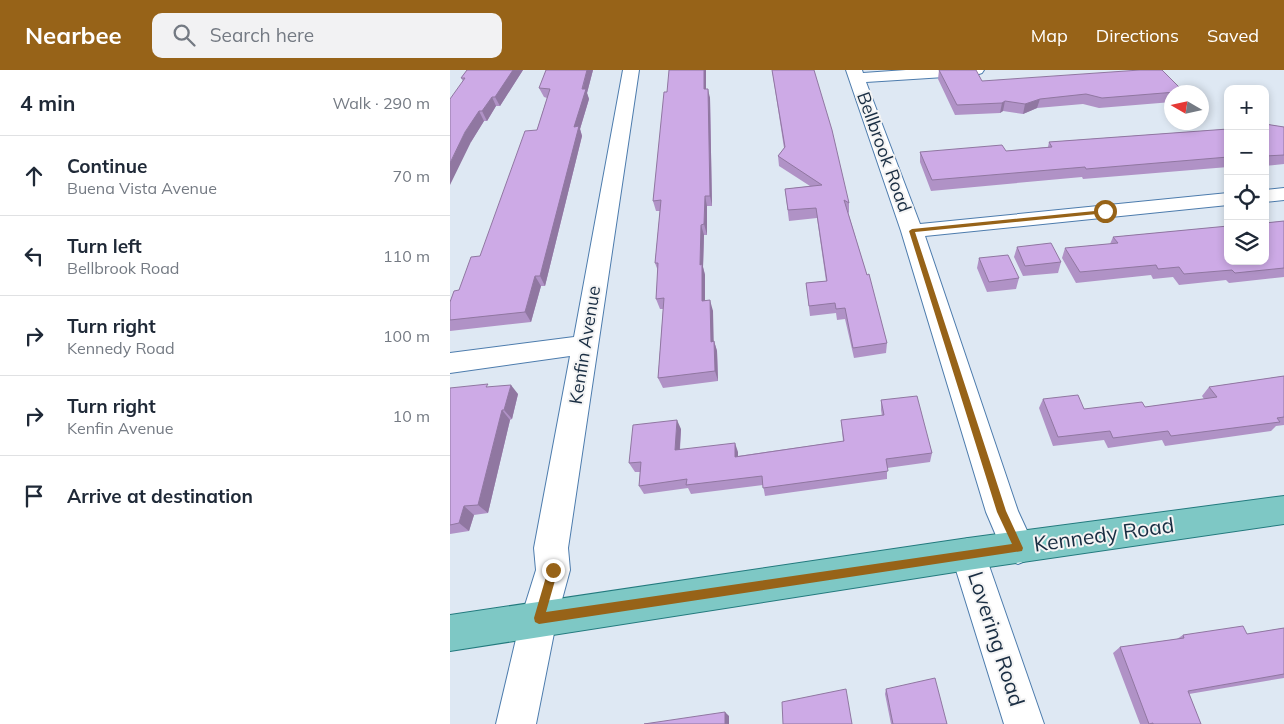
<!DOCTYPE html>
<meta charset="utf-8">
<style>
body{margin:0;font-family:Mulish,sans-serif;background:#f2f2f3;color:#1f2937}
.controls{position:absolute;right:15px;top:15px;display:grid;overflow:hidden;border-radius:10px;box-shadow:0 2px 8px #0003}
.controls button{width:45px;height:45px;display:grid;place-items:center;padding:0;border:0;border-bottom:1px solid #e0e1e3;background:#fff;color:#1f2937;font:25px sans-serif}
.compass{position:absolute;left:714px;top:15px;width:45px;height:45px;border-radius:50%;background:#fff;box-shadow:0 2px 8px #0003;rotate:279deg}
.stop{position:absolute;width:15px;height:15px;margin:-11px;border:4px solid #976318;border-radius:50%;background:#fff}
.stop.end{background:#976318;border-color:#fff;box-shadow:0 1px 5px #0008}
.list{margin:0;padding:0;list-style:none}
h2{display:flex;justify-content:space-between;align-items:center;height:65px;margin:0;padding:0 20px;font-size:21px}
h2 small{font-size:16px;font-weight:400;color:#747a83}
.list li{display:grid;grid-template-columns:32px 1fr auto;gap:15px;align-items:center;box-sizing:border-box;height:80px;padding:0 20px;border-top:1px solid #e0e1e3}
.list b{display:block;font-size:19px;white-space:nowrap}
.list p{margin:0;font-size:16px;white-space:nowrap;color:#747a83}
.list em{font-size:16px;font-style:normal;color:#747a83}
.icon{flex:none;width:28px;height:28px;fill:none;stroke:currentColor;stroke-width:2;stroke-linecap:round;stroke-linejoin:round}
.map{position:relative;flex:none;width:834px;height:654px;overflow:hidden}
header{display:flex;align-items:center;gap:30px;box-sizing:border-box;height:70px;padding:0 25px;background:#976318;color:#fff}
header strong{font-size:24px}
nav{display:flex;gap:28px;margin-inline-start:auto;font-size:18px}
.search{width:350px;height:45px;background:#f2f2f3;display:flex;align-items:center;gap:12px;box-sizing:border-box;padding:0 18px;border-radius:10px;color:#747a83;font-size:19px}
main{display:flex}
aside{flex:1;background:#fff}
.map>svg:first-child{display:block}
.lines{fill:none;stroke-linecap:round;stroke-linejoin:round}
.minor-casing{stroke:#4d7cad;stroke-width:2}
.major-casing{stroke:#237a7e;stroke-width:2}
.minor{fill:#fff;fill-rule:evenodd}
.major{fill:#7ec8c5;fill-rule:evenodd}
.wall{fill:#b092c6}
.shaded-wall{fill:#9077a1}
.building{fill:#cdaae6;stroke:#9077a1}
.route{fill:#976318}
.labels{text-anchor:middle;stroke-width:4;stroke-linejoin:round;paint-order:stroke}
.street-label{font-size:18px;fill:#192d42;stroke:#f4f4f4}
.near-street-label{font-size:21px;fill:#192d42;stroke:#f4f4f4}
</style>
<header>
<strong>Nearbee</strong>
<div class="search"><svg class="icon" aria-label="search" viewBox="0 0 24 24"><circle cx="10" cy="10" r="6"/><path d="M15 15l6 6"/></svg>Search here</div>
<nav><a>Map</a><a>Directions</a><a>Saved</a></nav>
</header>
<main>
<aside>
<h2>4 min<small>Walk · 290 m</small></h2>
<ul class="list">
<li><svg class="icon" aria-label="ahead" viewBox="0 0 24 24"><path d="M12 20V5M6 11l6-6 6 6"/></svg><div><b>Continue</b><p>Buena Vista Avenue</p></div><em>70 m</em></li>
<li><svg class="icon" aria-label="left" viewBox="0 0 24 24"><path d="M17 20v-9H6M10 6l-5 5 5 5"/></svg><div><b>Turn left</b><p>Bellbrook Road</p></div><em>110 m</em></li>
<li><svg class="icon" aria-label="right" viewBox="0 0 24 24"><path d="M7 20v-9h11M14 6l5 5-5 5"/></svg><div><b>Turn right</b><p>Kennedy Road</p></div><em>100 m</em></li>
<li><svg class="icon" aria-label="right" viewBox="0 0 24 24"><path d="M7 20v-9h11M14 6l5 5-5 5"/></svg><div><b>Turn right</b><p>Kenfin Avenue</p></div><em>10 m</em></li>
<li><svg class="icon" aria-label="arrive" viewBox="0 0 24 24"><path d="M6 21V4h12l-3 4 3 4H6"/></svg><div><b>Arrive at destination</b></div></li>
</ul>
</aside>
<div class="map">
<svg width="834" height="654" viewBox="0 0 834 654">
<rect width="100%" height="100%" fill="#dee8f3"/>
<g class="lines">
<defs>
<path id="minor" d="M173,0H189L118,478L120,500L107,548L86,654H46L71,548L86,500L84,478L120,286L0,303V283L124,267Z
M396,0H412L413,3L456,0H534L532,3L526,5L416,12L470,154L778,123V135L475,166L568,441L585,478L580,489L568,494L556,489L536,442L451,161Z
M834,118V130L815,132V120Z
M518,468L530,473L535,484L594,654H554L501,484L506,473Z"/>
<path id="major" d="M834,426V454L518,500L0,581V545L518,468Z"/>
</defs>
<use href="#minor" class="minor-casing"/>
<use href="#major" class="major-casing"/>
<use href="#minor" class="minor"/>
<use href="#major" class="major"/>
</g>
<path class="wall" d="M17,0H73L50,36H46L37,51H34L21,72L13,11L11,8Z
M96,0H143L137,23L139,29L130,59L132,66L95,216H91L81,252L0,261V232L9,220L30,186L87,60L97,28L94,27L89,18Z
M256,0V19L260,28L262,136H257V165H254L253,197L255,205V231L263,241V271H264L267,281L268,311L213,318L208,308L213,239H210L206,229L208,201L205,193L210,141H206L203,131L217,22Z
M322,0L399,133V143L398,142L437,273L436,283L404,288L395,249L387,250L386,243L360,246L356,213L376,211L367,148L339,151L335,119L360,116L329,96L328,86L334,78Z
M489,0L532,11L731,19L730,22H722V32L649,38L633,34L587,38L573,44L553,41L550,43L505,45L488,9Z
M815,54L834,57V94L815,96Z
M778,59V97L633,109L632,107L481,121L470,92V82L556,81L598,77L599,72Z
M834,151V207L779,213L776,210L729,215L723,207L703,209L701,205L626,213L612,188L615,178L660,174L663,167Z
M567,177L611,192L608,203L573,206L564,187Z
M529,188L569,208L566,219L537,222L527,198Z
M834,306V355L826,356L821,361L715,376L712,370L658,378L654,370L603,376L589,338L593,329L634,339L695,337L754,329L752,326L759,317Z
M40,317L68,324L62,349L60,350L38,443L24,445L19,461L0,464V318Z
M431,330L482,383L480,392L437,398V409L315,426L313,415L241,424L238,418L194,424L189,416L190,402H185L179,393L231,359L230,380L288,382V386L393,371L391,350L432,346L431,340Z
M834,558V608L739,624L751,654H690L663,583L670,577L727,569L733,565L797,564Z
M436,619L497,654H441L435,624Z"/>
<path class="shaded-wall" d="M63,0H73L50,36L45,27Z
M137,0H143L137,23L139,29L130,59L132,66L95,216L90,206Z
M254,0H256V28L254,19Z
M258,19L260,28L262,136L260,126Z
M42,27L46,36L37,51L32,41Z
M590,29L587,38L573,44L575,34Z
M555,31L553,41L550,43L552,33Z
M29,41L34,51L21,72L0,115V93L15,62Z
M255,126L257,136V165L254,154Z
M251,155L254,165L253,197L255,205V241L252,231L250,195Z
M85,206L91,216L81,252L75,242Z
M260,230L263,241L264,282L261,272Z
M264,271L267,281L268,311L265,301Z
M61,315L68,324L62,349L54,340Z
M52,340L60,350L38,443L28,435Z
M227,350L231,359L229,389L225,380Z
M285,373L288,382V396L285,387Z
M14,436L24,445L19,461L9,453Z
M275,642L279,646V654H275Z"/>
<path class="building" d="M17,0H63L45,27H42L32,41H29L15,62L0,93V29L15,8H11Z
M96,0H137L132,19H136L124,57L129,56L90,206H85L75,242L0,250V232L4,221L9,220L21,187L30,186L75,61L87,60L100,19L89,18Z
M219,0H254V19H258L260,126H255L254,154L251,155L250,195L252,194V231L260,230L261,272L264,271L265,301L208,308L214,228L206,229L208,193H205L211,130L203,131L214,22H217Z
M322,0H364L382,60L399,133L394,130L417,205L419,204L437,273L403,278L395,238L386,239L385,233L359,236L356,213L377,211L366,138L338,140L335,119L372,115L328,86L335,77Z
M489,0H526L532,11L690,0H712L731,19L724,20L726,22L652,28L636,24L590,29L575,34L555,31L552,33L507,35Z
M815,54L834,57V85L815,86Z
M778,59V87L636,99L635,97L482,110L470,82L552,75L556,81L602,77L599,72Z
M834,151V198L785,203L782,200L734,204L729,197L708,199L706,195L630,202L615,178L668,173L663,167L778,156V191H815V153Z
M601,173L611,192L575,196L567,177Z
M558,185L569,208L539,212L529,188Z
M834,306V347L827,348L830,352L721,366L718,361L663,368L660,361L608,367L593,329L628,325L634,339L692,332L695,337L767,327L759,317Z
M38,314L36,317L61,315L54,340H52L28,435L14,436L9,453L0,455V318Z
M467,326L482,383L436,389L438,401L313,418L312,406L236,415L237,409L189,416L191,392L179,393L183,355L227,350L225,380L285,373V387L394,371L391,350L434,345L431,330Z
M793,556L797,564L834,558V604L738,621L751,654H703V653L699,654L670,577L734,568L733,565Z
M485,608L497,654H443L436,619Z
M396,619L402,654H333L332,632Z
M275,642V654H194Z"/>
<path class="route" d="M655,140L657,143L465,162L556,441L573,478L572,481L89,554L85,552L84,548L98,500L103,495L108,500L96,542L562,474L547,442L459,161L462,159Z"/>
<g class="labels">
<g class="street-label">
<text transform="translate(434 82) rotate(70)" y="6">Bellbrook Road</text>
<text transform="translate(135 275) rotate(-81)" y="6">Kenfin Avenue</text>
</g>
<g class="near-street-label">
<text transform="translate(654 465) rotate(-8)" y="7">Kennedy Road</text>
<text transform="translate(546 569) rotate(72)" y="7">Lovering Road</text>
</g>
</g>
</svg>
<div class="controls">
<button>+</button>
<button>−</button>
<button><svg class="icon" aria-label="locate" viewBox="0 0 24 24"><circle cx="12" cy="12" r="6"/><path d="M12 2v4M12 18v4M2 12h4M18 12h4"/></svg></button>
<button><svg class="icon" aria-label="layers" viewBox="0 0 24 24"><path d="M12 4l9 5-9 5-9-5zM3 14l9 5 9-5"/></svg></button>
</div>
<svg class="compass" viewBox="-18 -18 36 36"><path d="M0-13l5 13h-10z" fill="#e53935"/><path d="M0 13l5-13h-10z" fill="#747a83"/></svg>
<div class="stop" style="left:655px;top:141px"></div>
<div class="stop end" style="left:103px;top:500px"></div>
</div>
</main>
